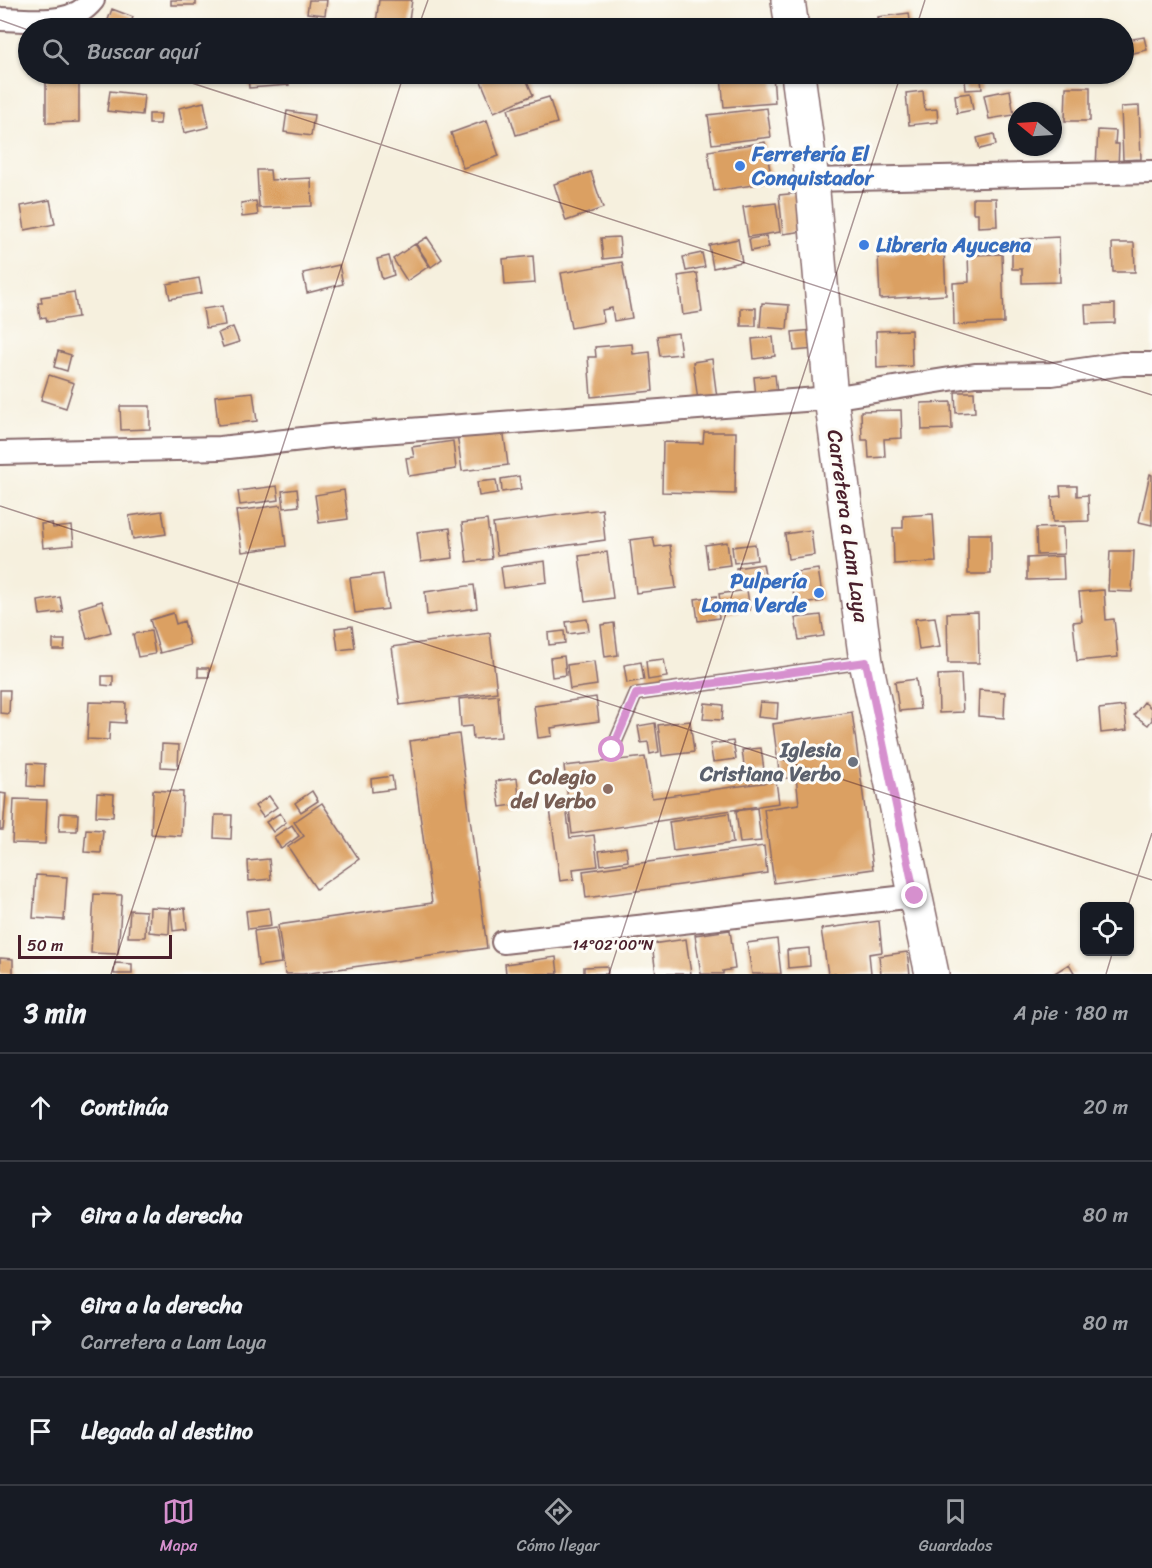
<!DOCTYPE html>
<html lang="es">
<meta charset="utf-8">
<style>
body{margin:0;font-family:Sriracha,sans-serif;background:#242831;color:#f1f3f6}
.controls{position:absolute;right:18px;bottom:18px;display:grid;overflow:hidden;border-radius:9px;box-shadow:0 2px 4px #0004}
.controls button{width:54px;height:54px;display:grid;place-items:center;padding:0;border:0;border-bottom:2px solid #363941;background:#171b24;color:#f1f3f6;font:30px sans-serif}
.compass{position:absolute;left:1008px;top:102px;width:54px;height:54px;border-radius:50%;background:#171b24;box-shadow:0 2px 4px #0004;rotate:288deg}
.scale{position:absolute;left:18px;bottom:15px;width:154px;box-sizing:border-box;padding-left:6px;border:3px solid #4a1f2b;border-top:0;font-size:16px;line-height:21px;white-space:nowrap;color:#4a1f2b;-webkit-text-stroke:4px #fdfcf7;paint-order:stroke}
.stop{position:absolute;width:18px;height:18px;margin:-14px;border:4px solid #d690ce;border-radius:50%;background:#fff}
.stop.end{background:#d690ce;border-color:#fff;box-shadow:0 2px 6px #0008}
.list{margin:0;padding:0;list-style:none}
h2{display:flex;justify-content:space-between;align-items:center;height:78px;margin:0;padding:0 24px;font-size:26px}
h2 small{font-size:20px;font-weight:400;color:#9ea1a6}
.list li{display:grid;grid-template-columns:39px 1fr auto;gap:18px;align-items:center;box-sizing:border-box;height:108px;padding:0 24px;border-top:2px solid #363941}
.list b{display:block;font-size:22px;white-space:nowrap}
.list p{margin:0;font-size:20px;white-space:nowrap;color:#9ea1a6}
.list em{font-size:20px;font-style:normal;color:#9ea1a6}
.icon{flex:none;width:33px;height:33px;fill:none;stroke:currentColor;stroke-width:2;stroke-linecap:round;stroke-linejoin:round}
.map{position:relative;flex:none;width:1152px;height:974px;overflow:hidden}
.search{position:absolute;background:#171b24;box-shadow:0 2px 4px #0004;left:18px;right:18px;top:18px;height:66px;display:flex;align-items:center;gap:15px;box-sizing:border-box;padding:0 21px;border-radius:33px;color:#9ea1a6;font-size:22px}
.sheet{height:510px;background:#171b24}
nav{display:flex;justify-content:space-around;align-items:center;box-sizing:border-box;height:84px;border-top:2px solid #363941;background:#171b24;font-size:16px;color:#9ea1a6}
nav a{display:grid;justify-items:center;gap:3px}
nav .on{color:#d690ce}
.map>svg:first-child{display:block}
.building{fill:#dba062}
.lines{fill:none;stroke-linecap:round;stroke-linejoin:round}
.service-casing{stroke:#86686a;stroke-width:15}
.minor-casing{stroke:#86686a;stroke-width:26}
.secondary-casing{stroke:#86686a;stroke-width:36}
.service{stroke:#fff;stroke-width:12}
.minor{stroke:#fff;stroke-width:22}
.secondary{stroke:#fff;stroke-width:33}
.route{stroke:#d690ce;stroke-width:8}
.ticks{fill:none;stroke:#4a1f2b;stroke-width:1.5;stroke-opacity:0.45}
.shop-dot{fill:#3f7fe0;stroke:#fdfcf7;stroke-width:2}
.worship-dot{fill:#6b7280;stroke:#fdfcf7;stroke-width:2}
.education-dot{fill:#8d6e63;stroke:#fdfcf7;stroke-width:2}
.labels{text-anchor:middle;stroke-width:6;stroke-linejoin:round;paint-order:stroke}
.shop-label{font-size:21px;font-weight:bold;fill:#366cbe;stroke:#fdfcf7;text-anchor:start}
.street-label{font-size:21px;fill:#4a1f2b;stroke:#fdfcf7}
.worship-label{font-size:21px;font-weight:bold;fill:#5b616d;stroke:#fdfcf7;text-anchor:end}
.education-label{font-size:21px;font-weight:bold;fill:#785e54;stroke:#fdfcf7;text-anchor:end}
.ticks-label{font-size:15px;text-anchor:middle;fill:#4a1f2b;stroke:#fdfcf7;stroke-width:6;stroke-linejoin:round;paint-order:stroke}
</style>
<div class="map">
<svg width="1152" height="974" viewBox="0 0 1152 974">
<rect width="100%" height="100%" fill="#fdfcf7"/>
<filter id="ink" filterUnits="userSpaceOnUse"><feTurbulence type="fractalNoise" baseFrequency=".0167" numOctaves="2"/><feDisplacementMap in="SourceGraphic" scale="12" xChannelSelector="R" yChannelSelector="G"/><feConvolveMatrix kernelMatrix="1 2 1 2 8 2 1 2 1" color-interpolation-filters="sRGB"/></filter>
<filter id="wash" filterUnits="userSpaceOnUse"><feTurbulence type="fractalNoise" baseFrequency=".008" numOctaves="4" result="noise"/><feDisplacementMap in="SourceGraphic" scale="24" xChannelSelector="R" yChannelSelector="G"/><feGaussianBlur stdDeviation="1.35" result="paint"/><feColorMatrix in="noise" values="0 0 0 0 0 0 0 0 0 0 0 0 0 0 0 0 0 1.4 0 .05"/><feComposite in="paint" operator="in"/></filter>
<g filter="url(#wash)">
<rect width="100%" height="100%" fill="#f6f0de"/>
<g id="blocks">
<path class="building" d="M171,0H196V5H171Z
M309,0H327L325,15L307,13Z
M379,0H412L408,27L376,23Z
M112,9L133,17L129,28H105Z
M909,13L911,28H879L878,17Z
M1144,37L1147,50L1129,54L1126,40Z
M248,74H288L289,85L249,88Z
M478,74H524L533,95L494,112Z
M773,74L775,103L724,107L721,77Z
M46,75H79V122L46,123Z
M981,79L982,89L966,90L965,81Z
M1066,87H1090V121H1065Z
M1010,90L1014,115L989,119L984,95Z
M110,91L144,95L142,115L107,111Z
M923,91L925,110L937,109L938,122L909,125L906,93Z
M970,93L973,110L957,113L955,95Z
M549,97L557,123L516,135L508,109Z
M204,102L209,127L184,133L179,108Z
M1139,106L1141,159L1123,160L1121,107Z
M767,108L771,137L712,144L708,115Z
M287,111L314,115L311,136L284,132Z
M149,114H161L160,124H149Z
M487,120L499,156L463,168L451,133Z
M1098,130L1116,131L1115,144H1119L1118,168L1096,167Z
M994,134L996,145L980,149L977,138Z
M765,142L772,182L714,191L708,151Z
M257,170H270L271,180L311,178L312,206L259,208Z
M591,172L603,208L566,221L554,184Z
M799,193L804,231L783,234L779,195Z
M973,198H996L997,226L978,227V213H973Z
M50,200L55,224L25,230L21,206Z
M256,201L258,215L242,217L241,203Z
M776,203L780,232L748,237L743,207Z
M766,236L769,247L751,251L749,239Z
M427,237L442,259L431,267L416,244Z
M619,237L621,257L603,259L601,238Z
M1059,237L1060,282L1022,283V269H1012V251L1020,250V239Z
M738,239L742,262L713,268L709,245Z
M1112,243H1134L1135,272H1113Z
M415,244L429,266L407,281L393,259Z
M944,250L946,295L880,299L878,254Z
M702,253L705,267L686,271L683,257Z
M1002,254L1004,323L954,325L953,283L969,282L968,255Z
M389,256L394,275L382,279L377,259Z
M533,256L535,283L505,285L503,259Z
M622,262L632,318L614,321L612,308L602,310L604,322L571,328L561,273Z
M339,265L343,284L307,293L303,273Z
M697,273L702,312L683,315L678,276Z
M199,278L202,293L170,299L167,284Z
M74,292L78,317L47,322L46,317L40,318L38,303H42L41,297Z
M762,303L789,305L787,329L760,327Z
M1115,304V323L1086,324L1085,305Z
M222,306L225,325L206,328L203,309Z
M741,308H756V326H741Z
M233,327L239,342L223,347L218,333Z
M813,330L815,349L794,351L792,332Z
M911,330L912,366L877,368L876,331Z
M678,333L681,354L660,356L657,336Z
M773,337L775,356L754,359L752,339Z
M632,344L633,354L650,352L653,391L591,397L588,357H596L595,347Z
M58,351L71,355L67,371L54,367Z
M712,359L717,398L698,401L693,362Z
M49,375L74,383L66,408L41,400Z
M775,375L777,394L756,396L754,377Z
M253,392L257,421L218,425L215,396Z
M955,392H974L975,412L956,413Z
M951,402L952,429L922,430L921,403Z
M120,406H150V429L121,430Z
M901,410L902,438L884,439L885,457L869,458L868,440H862L861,411Z
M503,428L508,465L462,471L457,434Z
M704,432H736L735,494L662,492L663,442L703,443Z
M453,441L456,469L409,476L406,458L414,457L412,447Z
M1150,474L1152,475V525L1139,522Z
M519,476L521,489L502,492L501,479Z
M496,480L498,493L479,496L477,482Z
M277,486L279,500L240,505L238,491Z
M1060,486H1077V496L1088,495L1089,521L1053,522L1052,497L1061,496Z
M297,489L299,506L284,508L282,491Z
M344,490L348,519L319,523L315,495Z
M281,505L286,546L242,552L236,511Z
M602,509L605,540L497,555L493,524Z
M162,511L166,534L133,539L129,516Z
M933,514L936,562L894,564L893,528H903V516Z
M487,520L492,559L467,562L462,523Z
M52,523L53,528L72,526L74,545L43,548L41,524Z
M1063,527L1064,554L1037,555L1036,528Z
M450,528L453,558L421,562L417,532Z
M811,530L814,555L788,559L785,534Z
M968,534H991V574H968Z
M653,537L655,547L670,545L676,588L636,593L630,540Z
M727,542L730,565L708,568L705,545Z
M755,544L757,560L734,563L732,547Z
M1110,551H1134L1132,592L1108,591Z
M607,552L613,598L585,602L579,556Z
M1063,556L1064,579L1027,580V558Z
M545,561L547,582L504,588L501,567Z
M763,564L766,580L738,584L736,568Z
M818,569L823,601L795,605L791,573Z
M383,574L388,609L355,613L350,578Z
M474,585L477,608L427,615L425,592Z
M747,590L750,610L722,614L719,594Z
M1104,590L1106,620L1114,619L1118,657L1077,661L1073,622L1082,621L1079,592Z
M716,596L719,618L698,621L695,599Z
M60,597L63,612L40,615L38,601Z
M102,601L111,632L87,639L79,608Z
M978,612L979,663H948L947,613Z
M173,613L176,624L184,621L190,645L160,653L150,620Z
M821,615L824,636L799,640L795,618Z
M935,617L940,647L919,650L915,619Z
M587,619L589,631L568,634L566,622Z
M614,623L618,655L605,657L601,625Z
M352,626L355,648L338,650L335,628Z
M151,631L155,654L138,657L133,634Z
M564,631L565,643L549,645L548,633Z
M490,633L497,692L400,705L392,647Z
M53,640H65L64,650H53Z
M564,656L566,675L552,677L550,658Z
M664,659L667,677L648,680L646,661Z
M594,661L597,685L570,689L567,665Z
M641,662L644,680L627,683L624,665Z
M198,668H209V677H198Z
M961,674L963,712L939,713L938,675Z
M102,676H113V686L102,685Z
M916,679L920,709L899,711L895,682Z
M0,690H10L9,714L0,713Z
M979,690L1005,692L1004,718L978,716Z
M498,695L501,737L473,739L472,726L461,727L459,699Z
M596,697L599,721L551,728L552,736L538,738L534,706Z
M89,702L126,703L125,723L110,722L109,740L87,739Z
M760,702L778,703L777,719L758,717Z
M1144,702L1152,709V720L1148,725L1134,715Z
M705,703L723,705L722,720L703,719Z
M1124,706L1127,730L1101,733L1099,709Z
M852,712L873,869L774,883L764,809L799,804L796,777L780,779L773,724Z
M690,721L694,752L662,756L658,725Z
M655,723L659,752L650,754L648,742L641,743L638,726Z
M459,734L487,948L303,974H285L278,925L432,903L410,741Z
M733,741L736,759L713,762L710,744Z
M162,744L179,745L178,768L161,767Z
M761,748L764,770L745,773L742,750Z
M645,757L652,798L776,781L779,803L572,834L564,766Z
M28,763L45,764L44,787L27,786Z
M392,776L394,789L372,792L371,779Z
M517,778L520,804L500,807L496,781Z
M153,790L183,792L181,836L151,834Z
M312,791L318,801L301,812L295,803Z
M0,793L6,794L3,830H0Z
M97,793L114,794L113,817L96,816Z
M269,796L277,807L263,817L255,806Z
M14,799L47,800L45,844L12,843Z
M322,803L359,859L316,889L288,847L304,836L294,822Z
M566,806L570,838L594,835L598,866L573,869L574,879L560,881L550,809Z
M757,808L761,841L740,843L736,811Z
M60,813L78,814L77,831H59Z
M280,813L286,822L273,832L266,822Z
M729,813L733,843L673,851L669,822Z
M215,815H232L231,839L214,838Z
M292,825L299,836L281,849L274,837Z
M86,829L103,830L101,853L84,852Z
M764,846L767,873L586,898L583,871Z
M626,847L628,861L601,865L599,851Z
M269,859L271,879L249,881L248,861Z
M36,875L67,877L64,920L33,918Z
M94,894L122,895L118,954L91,953Z
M150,907L170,908L169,934L149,932Z
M185,908L187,929L173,931L171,909Z
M269,908L271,926L248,929L246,911Z
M130,910L146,911L145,937H128Z
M879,921L882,952L869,954L871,973L828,974L821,929Z
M276,928L281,963L258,966L254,931Z
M730,930L735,969L723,971V974H701L695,935Z
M686,939L691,974H656L652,944Z
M777,939L781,974H752L747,943Z
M809,948L810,966L788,968L787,950Z
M907,952L910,974H881L879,956Z
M556,957L558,974H506L505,964Z
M0,958L13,959V974H0Z
M115,963L132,964V974H114Z
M1069,964L1075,974H1053Z
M607,966L608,974H584V967Z"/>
</g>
</g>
<g filter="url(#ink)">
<use href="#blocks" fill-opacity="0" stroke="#86686a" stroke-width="1.5"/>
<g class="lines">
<defs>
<path id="service" d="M612,750L636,694L865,662"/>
<path id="minor" d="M0,19C32,19 71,28 93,0
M812,180L1152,172
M0,453L220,448L330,436L831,398L975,375L1052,374L1122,364H1152
M503,942L915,896"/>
<path id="secondary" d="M788,0L792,28
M798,74L812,180L831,398L866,662L932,974"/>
</defs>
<use href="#service" class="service-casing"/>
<use href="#minor" class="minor-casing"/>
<use href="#secondary" class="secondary-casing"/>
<use href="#service" class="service"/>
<use href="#minor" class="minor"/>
<use href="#secondary" class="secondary"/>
</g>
</g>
<g class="lines" filter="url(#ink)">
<path class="route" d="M612,750L636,694L866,662L915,896"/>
</g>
<path class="ticks" d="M0,20L28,30M418,28L428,0M916,28L925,0M164,74L1152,395M0,506L1152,880M1128,906L1152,833M111,974L404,74M609,974L901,74M1106,974L1113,951"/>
<g class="shop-dot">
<circle cx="740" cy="166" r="6"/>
<circle cx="864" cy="245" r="6"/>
<circle cx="819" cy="593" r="6"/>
</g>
<circle class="worship-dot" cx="853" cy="762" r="6"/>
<circle class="education-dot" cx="608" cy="789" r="6"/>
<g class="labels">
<g class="shop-label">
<text x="752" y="161">Ferretería El<tspan x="752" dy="24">Conquistador</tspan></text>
<text x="876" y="252">Libreria Ayucena</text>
<text x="807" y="588" text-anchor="end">Pulpería<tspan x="807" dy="24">Loma Verde</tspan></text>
</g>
<g class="street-label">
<text transform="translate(848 526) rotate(82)" y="7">Carretera a Lam Laya</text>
</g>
<g class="worship-label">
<text x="841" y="757">Iglesia<tspan x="841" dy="24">Cristiana Verbo</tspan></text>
</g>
<g class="education-label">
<text x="596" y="784">Colegio<tspan x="596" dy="24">del Verbo</tspan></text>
</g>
</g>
<g class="ticks-label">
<text x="613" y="950">14°02'00"N</text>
</g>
</svg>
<div class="controls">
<button><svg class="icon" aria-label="locate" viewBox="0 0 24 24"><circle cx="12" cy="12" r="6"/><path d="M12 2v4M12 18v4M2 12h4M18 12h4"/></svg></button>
</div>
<svg class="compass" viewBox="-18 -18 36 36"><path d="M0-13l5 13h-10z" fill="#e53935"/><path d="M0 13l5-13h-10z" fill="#9ea1a6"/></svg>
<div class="scale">50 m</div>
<div class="stop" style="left:612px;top:750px"></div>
<div class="stop end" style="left:915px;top:896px"></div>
<div class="search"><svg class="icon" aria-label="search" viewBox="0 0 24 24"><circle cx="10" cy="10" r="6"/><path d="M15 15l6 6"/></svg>Buscar aquí</div>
</div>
<section class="sheet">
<h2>3 min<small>A pie · 180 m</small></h2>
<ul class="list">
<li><svg class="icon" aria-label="ahead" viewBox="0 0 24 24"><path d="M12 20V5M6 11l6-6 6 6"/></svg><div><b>Continúa</b></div><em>20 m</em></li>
<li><svg class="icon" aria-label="right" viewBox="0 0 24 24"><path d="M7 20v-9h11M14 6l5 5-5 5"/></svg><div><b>Gira a la derecha</b></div><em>80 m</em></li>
<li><svg class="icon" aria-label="right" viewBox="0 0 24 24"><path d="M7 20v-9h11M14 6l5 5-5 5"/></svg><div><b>Gira a la derecha</b><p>Carretera a Lam Laya</p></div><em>80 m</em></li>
<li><svg class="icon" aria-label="arrive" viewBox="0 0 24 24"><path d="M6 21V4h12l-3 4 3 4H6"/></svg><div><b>Llegada al destino</b></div></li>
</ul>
</section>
<nav>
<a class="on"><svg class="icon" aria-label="map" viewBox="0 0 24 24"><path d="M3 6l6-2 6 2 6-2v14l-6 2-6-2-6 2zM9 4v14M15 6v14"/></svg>Mapa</a>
<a><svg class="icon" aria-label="directions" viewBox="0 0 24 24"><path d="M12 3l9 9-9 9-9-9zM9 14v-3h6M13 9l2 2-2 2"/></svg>Cómo llegar</a>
<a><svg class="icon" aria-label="saved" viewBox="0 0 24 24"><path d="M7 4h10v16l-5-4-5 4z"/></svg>Guardados</a>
</nav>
